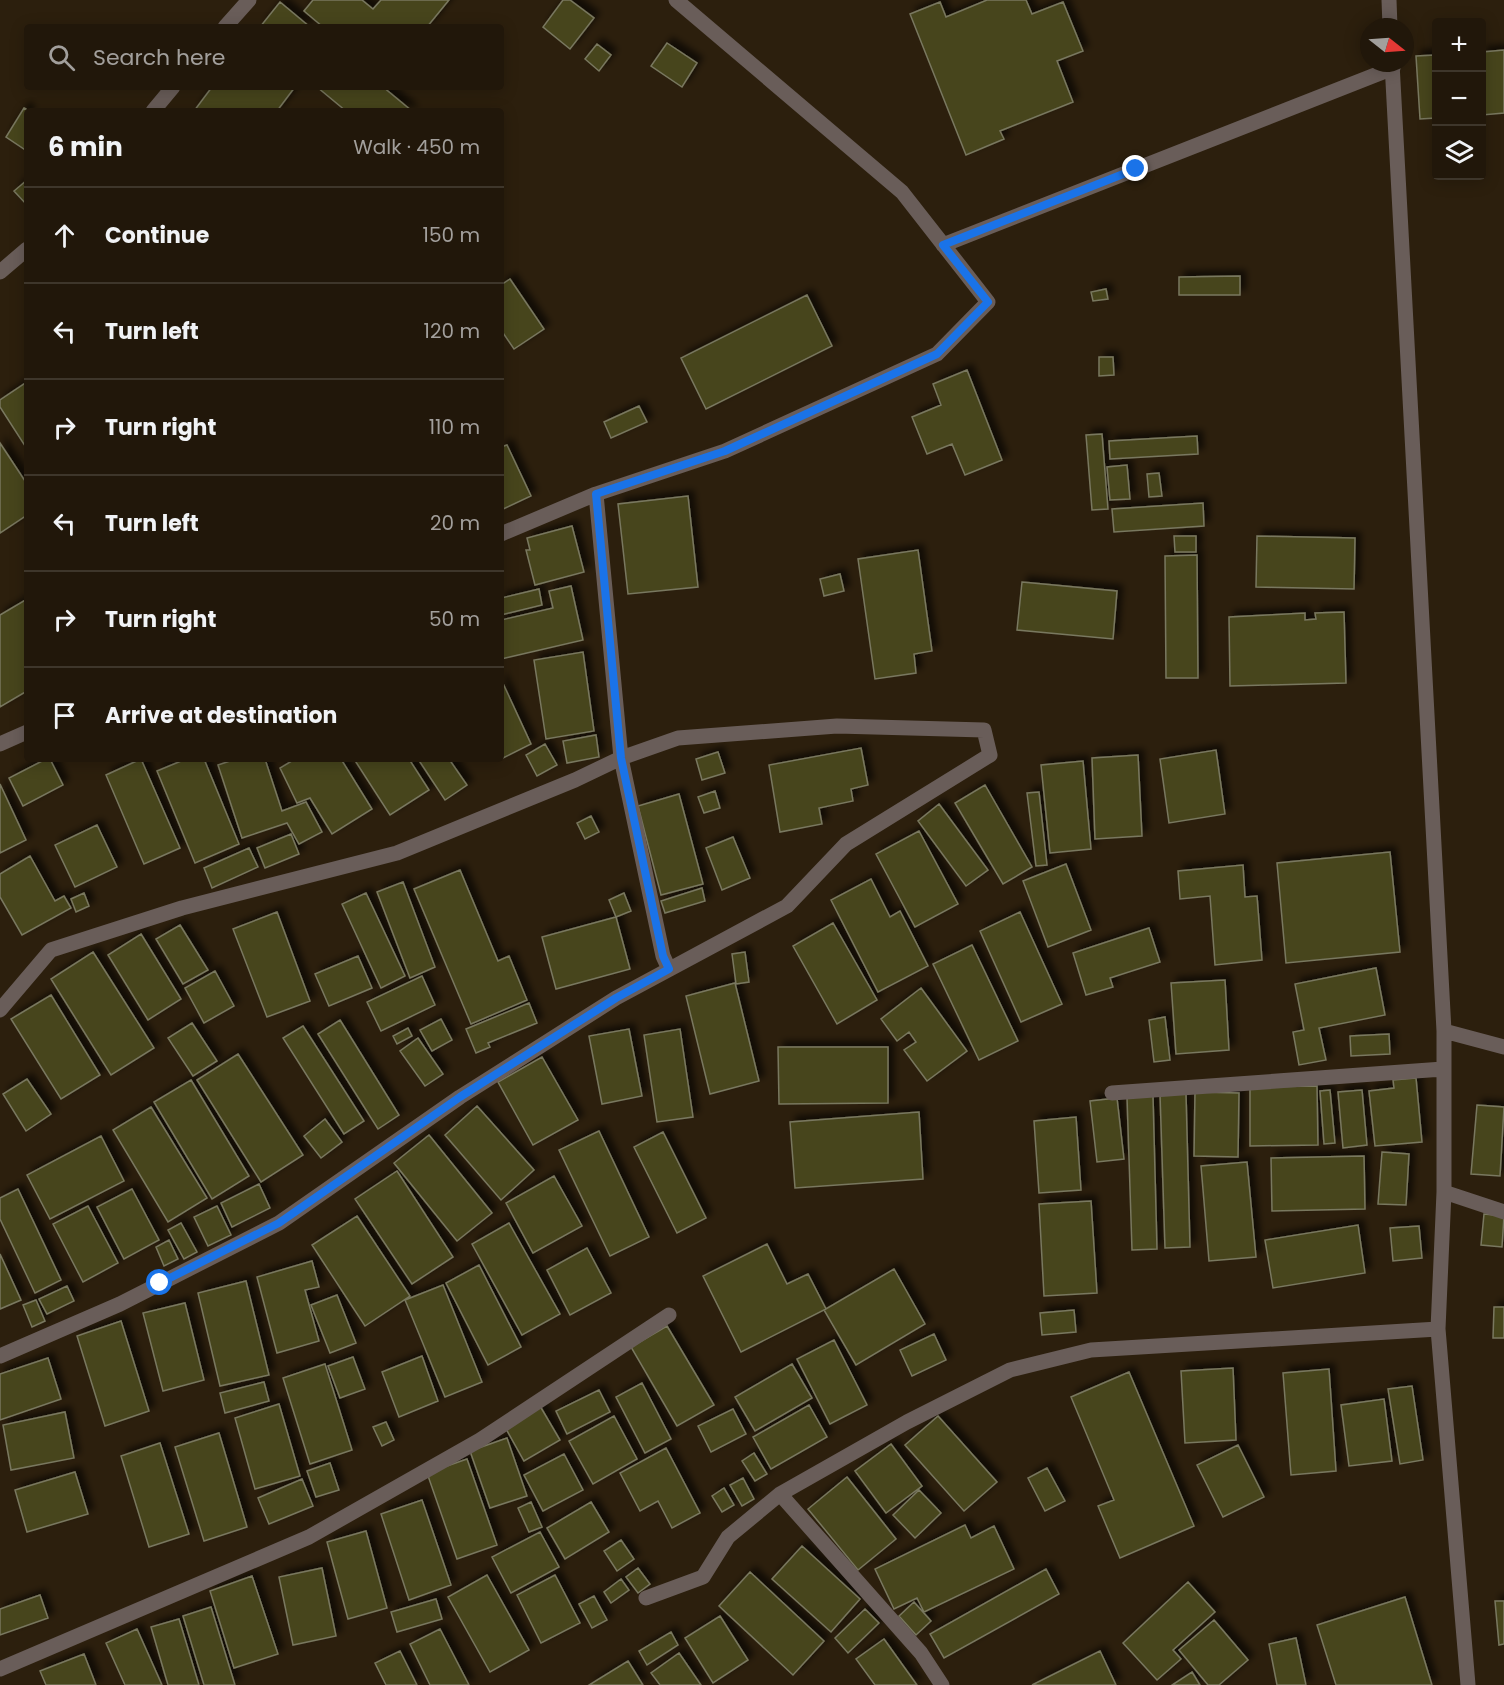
<!DOCTYPE html>
<meta charset="utf-8">
<style>
body{margin:0;font-family:Poppins,sans-serif;background:#292013;color:#f1f3f6}
.controls{position:absolute;right:18px;top:18px;display:grid;overflow:hidden;border-radius:6px;box-shadow:0 3px 15px #0003}
.controls button{width:54px;height:54px;display:grid;place-items:center;padding:0;border:0;border-bottom:2px solid #3e362b;background:#21170a;color:#f1f3f6;font:30px sans-serif}
.compass{position:absolute;left:1360px;top:18px;width:54px;height:54px;border-radius:50%;background:#21170a;box-shadow:0 3px 15px #0003;rotate:107deg}
.stop{position:absolute;width:18px;height:18px;margin:-14px;border:4px solid #1a73e8;border-radius:50%;background:#fff}
.stop.end{background:#1a73e8;border-color:#fff;box-shadow:0 2px 6px #0008}
.list{margin:0;padding:0;list-style:none}
h2{display:flex;justify-content:space-between;align-items:center;height:78px;margin:0;padding:0 24px;font-size:26px}
h2 small{font-size:20px;font-weight:400;color:#a29f9c}
.list li{display:grid;grid-template-columns:39px 1fr auto;gap:18px;align-items:center;box-sizing:border-box;height:96px;padding:0 24px;border-top:2px solid #3e362b}
.list b{display:block;font-size:22px;white-space:nowrap}
.list em{font-size:20px;font-style:normal;color:#a29f9c}
.icon{flex:none;width:33px;height:33px;fill:none;stroke:currentColor;stroke-width:2;stroke-linecap:round;stroke-linejoin:round}
.map{position:relative;flex:none;width:1504px;height:1685px;overflow:hidden}
.search{position:absolute;background:#21170a;box-shadow:0 3px 15px #0003;left:24px;top:24px;width:480px;height:66px;display:flex;align-items:center;gap:15px;box-sizing:border-box;padding:0 21px;border-radius:6px;color:#a29f9c;font-size:22px}
.panel{position:absolute;background:#21170a;box-shadow:0 3px 15px #0003;left:24px;top:108px;width:480px;height:654px;border-radius:6px}
.map>svg:first-child{display:block}
.building{fill:#47441f;stroke:#79785f;stroke-width:1.5;filter:url(#shadow)}
.lines{fill:none;stroke-linecap:round;stroke-linejoin:round}
.street{stroke:#695d59;stroke-width:15}
.route{stroke:#1a73e8;stroke-width:8}
</style>
<div class="map">
<svg width="1504" height="1685" viewBox="0 0 1504 1685">
<defs>
<filter id="shadow"><feDropShadow dx="5.5" dy="-5.5" stdDeviation="3" flood-color="#0009"/></filter>
</defs>
<rect width="100%" height="100%" fill="#2c1f0d"/>
<path class="building" d="M313,0H362L373,9L381,0H449L427,27H323L304,11Z
M563,0H570L594,18L570,49L543,27Z
M987,0H1026L1032,14L1063,2L1083,51L1057,61L1073,102L1000,131L1004,139L966,155L910,14L940,2L946,17Z
M280,2L310,27H260Z
M667,43L697,63L682,87L651,66Z
M597,44L611,55L599,71L585,59Z
M1504,50V113L1482,115V52Z
M1436,55V118L1420,119L1416,56Z
M212,87H295L277,111H194Z
M317,87H383L412,111H346Z
M24,108L29,111H27V151L6,137Z
M27,180V203L26,204L14,191Z
M1240,276V295H1179V277Z
M510,279L544,329L514,349L501,330V285Z
M1106,289L1108,299L1093,301L1091,292Z
M807,295L832,346L706,409L681,358Z
M1099,357H1113L1114,375L1099,376Z
M967,370L1002,460L965,475L952,444L927,454L912,417L941,405L933,384Z
M27,382V449L0,407V400Z
M639,406L647,422L611,438L604,422Z
M1102,434L1108,509L1092,510L1086,435Z
M1197,436L1198,454L1110,459L1109,441Z
M0,443L27,484V515L0,533Z
M507,445L531,496L501,510V447Z
M1127,465L1130,499L1110,500L1107,467Z
M1159,473L1162,496L1149,497L1147,474Z
M688,496L698,587L628,594L618,504Z
M1203,503L1204,526L1114,532L1112,509Z
M572,526L584,572L535,585L526,550H530L527,538Z
M1174,536H1196V552H1175Z
M1257,536L1355,538L1354,589L1256,587Z
M918,550L932,651L914,654L916,673L875,679L858,559Z
M1197,555L1198,678H1166L1165,556Z
M840,574L844,591L824,596L820,579Z
M1022,582L1117,591L1113,639L1017,630Z
M571,586L583,640L501,659V620L553,608L549,591Z
M539,589L542,605L501,615V598Z
M27,599V691L0,707V615Z
M1344,612L1346,683L1230,686L1229,617L1305,613V620L1316,619L1315,613Z
M583,652L594,731L546,739L534,660Z
M501,679L531,744L501,759Z
M596,735L599,757L567,763L563,741Z
M545,744L557,765L537,776L526,755Z
M861,748L868,785L851,789L853,801L819,808L822,824L780,832L769,765Z
M1216,750L1225,814L1169,823L1160,759Z
M718,752L725,773L702,780L696,759Z
M1138,755L1142,836L1095,839L1092,758Z
M46,759H50L63,785L23,806L9,778Z
M141,759L180,848L144,864L106,775Z
M186,759H204L239,844L195,863L157,771Z
M236,759H265L282,811L306,802L322,832L299,844L287,823L242,838L218,765Z
M295,759H341L372,809L332,834L310,798L297,803L280,768Z
M354,759H409L429,790L390,815Z
M418,759H449L467,785L445,800Z
M1083,761L1091,849L1050,853L1041,765Z
M0,784L26,840L0,853Z
M985,785L1032,867L1003,884L955,803Z
M715,791L720,808L704,813L698,797Z
M1039,792L1047,865L1036,866L1027,793Z
M679,794L703,884L661,895L638,806Z
M939,804L988,870L966,886L918,821Z
M591,816L599,832L585,839L577,823Z
M97,825L117,867L75,887L55,845Z
M919,831L958,904L915,927L876,854Z
M291,834L299,854L265,868L257,848Z
M733,837L750,878L722,890L706,848Z
M249,848L258,867L212,888L204,868Z
M1390,852L1400,952L1286,963L1277,863Z
M30,856L55,901L64,896L71,908L22,935L0,897V874Z
M1066,864L1091,930L1048,947L1023,881Z
M1243,865L1245,897L1257,896L1262,960L1215,965L1210,896L1180,899L1178,871Z
M460,870L498,961L509,956L527,1000L471,1024L414,889Z
M871,879L890,917L900,911L928,966L878,992L831,900Z
M403,882L435,967L410,978L377,892Z
M702,888L705,901L665,913L661,901Z
M84,893L89,906L76,912L71,899Z
M366,893L405,976L381,988L342,904Z
M624,893L631,911L616,917L609,900Z
M277,912L310,1001L267,1017L233,929Z
M1020,912L1062,1004L1021,1022L980,931Z
M616,917L630,969L556,989L542,937Z
M833,923L877,1000L837,1024L793,946Z
M180,925L208,970L183,984L156,939Z
M1149,928L1160,962L1110,978L1113,987L1086,995L1073,953Z
M141,934L181,999L148,1020L108,955Z
M972,945L1018,1041L979,1060L933,964Z
M93,952L154,1048L111,1075L51,979Z
M745,952L749,982L736,984L732,954Z
M358,956L372,988L329,1006L315,974Z
M1376,968L1385,1015L1319,1028L1326,1060L1299,1065L1293,1032L1304,1030L1295,984Z
M215,971L234,1006L204,1023L185,988Z
M422,976L435,1005L381,1031L367,1002Z
M1225,980L1229,1050L1176,1054L1171,983Z
M735,983L759,1081L710,1094L686,996Z
M921,988L967,1051L927,1081L904,1050L916,1042L909,1032L897,1041L881,1019Z
M51,995L100,1075L61,1099L11,1019Z
M529,1003L537,1023L488,1043L490,1047L476,1053L466,1029Z
M1165,1017L1170,1060L1154,1062L1149,1020Z
M441,1019L452,1040L432,1051L420,1030Z
M340,1020L399,1115L378,1129L318,1034Z
M192,1023L217,1061L193,1076L168,1038Z
M303,1026L364,1121L344,1134L283,1038Z
M408,1028L412,1036L397,1044L393,1036Z
M629,1029L642,1096L602,1104L589,1036Z
M680,1029L693,1117L657,1122L644,1035Z
M1389,1034L1390,1054L1351,1056L1350,1036Z
M418,1038L443,1074L425,1086L400,1051Z
M778,1047H888V1103L779,1104Z
M238,1054L303,1155L261,1182L197,1080Z
M542,1057L578,1120L533,1145L498,1082Z
M1416,1078L1422,1142L1375,1146L1369,1091L1394,1088L1393,1080Z
M27,1079L51,1114L26,1131L3,1094Z
M191,1080L249,1176L212,1199L154,1102Z
M1317,1086L1318,1145L1250,1146V1087Z
M1330,1090L1335,1143L1324,1144L1320,1091Z
M1362,1090L1367,1145L1343,1148L1338,1092Z
M1195,1092L1239,1093L1238,1157L1194,1156Z
M1160,1094H1186L1190,1247L1165,1248Z
M1153,1096L1157,1249L1132,1250L1127,1097Z
M1117,1098L1124,1159L1097,1162L1090,1101Z
M1477,1105L1504,1107L1500,1176L1471,1174Z
M477,1106L534,1170L501,1200L445,1135Z
M151,1107L207,1198L168,1222L113,1130Z
M919,1112L923,1179L795,1188L790,1122Z
M1076,1117L1081,1190L1039,1193L1034,1121Z
M325,1119L342,1142L321,1158L304,1136Z
M599,1131L649,1237L610,1256L559,1150Z
M663,1132L706,1218L677,1233L634,1147Z
M429,1135L492,1213L457,1241L394,1163Z
M101,1136L124,1181L50,1219L27,1175Z
M1382,1152L1409,1154L1406,1205L1378,1204Z
M1364,1156L1365,1209L1272,1211L1271,1158Z
M1247,1162L1256,1257L1209,1261L1201,1166Z
M397,1171L453,1257L412,1284L355,1199Z
M554,1176L582,1226L533,1253L506,1203Z
M259,1184L270,1208L232,1227L221,1203Z
M18,1189L61,1280L35,1293L0,1219V1198Z
M132,1189L159,1240L124,1259L97,1207Z
M1091,1201L1097,1293L1044,1296L1039,1204Z
M88,1206L118,1263L83,1282L53,1224Z
M217,1206L231,1235L208,1246L194,1217Z
M1484,1214L1504,1216L1502,1247L1481,1245Z
M357,1216L410,1296L365,1326L312,1245Z
M181,1223L197,1252L184,1259L168,1230Z
M509,1223L560,1314L522,1335L472,1244Z
M1358,1225L1365,1273L1273,1288L1265,1240Z
M1419,1226L1422,1258L1393,1261L1390,1228Z
M169,1240L178,1259L164,1266L156,1247Z
M767,1244L787,1284L808,1274L826,1309L741,1352L703,1276Z
M587,1248L611,1293L570,1315L547,1270Z
M0,1254L21,1300L0,1309Z
M312,1261L319,1287L305,1290L319,1341L277,1353L257,1277Z
M479,1265L521,1347L488,1365L446,1283Z
M894,1269L925,1324L856,1365L824,1310Z
M246,1281L269,1375L220,1386L198,1293Z
M443,1285L482,1382L445,1397L405,1300Z
M67,1286L74,1301L47,1314L39,1299Z
M337,1295L356,1343L330,1353L311,1305Z
M36,1300L45,1321L32,1327L23,1305Z
M185,1303L204,1380L163,1391L143,1313Z
M1494,1307H1504V1338H1493Z
M1074,1310L1076,1332L1042,1335L1040,1313Z
M121,1321L149,1411L105,1426L77,1336Z
M667,1326L714,1405L677,1426L631,1347Z
M934,1334L946,1360L912,1376L900,1350Z
M834,1340L867,1405L830,1424L797,1359Z
M422,1356L438,1401L399,1417L382,1372Z
M353,1357L365,1389L340,1398L328,1366Z
M48,1358L61,1399L0,1420V1374Z
M325,1364L352,1450L310,1464L283,1378Z
M792,1364L812,1398L755,1431L735,1397Z
M1233,1368L1236,1440L1185,1443L1181,1371Z
M1329,1369L1336,1471L1291,1475L1283,1373Z
M1129,1372L1194,1526L1120,1558L1098,1506L1114,1500L1071,1397Z
M264,1382L269,1401L225,1413L220,1393Z
M642,1383L671,1439L645,1453L616,1397Z
M1412,1386L1423,1460L1400,1464L1388,1389Z
M599,1390L610,1412L567,1434L556,1411Z
M1384,1399L1392,1461L1349,1466L1341,1405Z
M279,1404L300,1476L255,1489L235,1418Z
M809,1405L827,1437L771,1469L753,1437Z
M540,1406L560,1440L524,1461L505,1427Z
M733,1409L746,1434L711,1452L698,1426Z
M65,1412L74,1458L11,1470L3,1425Z
M614,1416L637,1459L593,1484L569,1441Z
M938,1416L997,1482L964,1511L905,1445Z
M386,1422L394,1440L382,1446L373,1427Z
M219,1433L247,1527L204,1541L175,1447Z
M507,1438L527,1496L490,1508L470,1451Z
M160,1443L189,1534L149,1547L121,1456Z
M891,1444L922,1486L886,1513L855,1471Z
M1238,1445L1264,1497L1223,1517L1197,1465Z
M666,1448L700,1513L672,1528L658,1501L640,1511L620,1473Z
M754,1453L767,1474L755,1481L742,1461Z
M564,1454L583,1490L543,1511L524,1475Z
M467,1459L497,1545L457,1559L427,1473Z
M330,1463L339,1490L316,1497L307,1471Z
M1047,1468L1065,1501L1045,1511L1028,1478Z
M75,1472L88,1514L27,1532L15,1490Z
M847,1477L896,1539L858,1570L808,1509Z
M743,1478L754,1499L742,1506L730,1485Z
M302,1479L313,1506L269,1524L258,1498Z
M724,1488L734,1505L722,1512L712,1496Z
M919,1490L941,1513L915,1538L893,1515Z
M422,1500L451,1585L409,1600L381,1514Z
M531,1502L542,1527L529,1532L518,1508Z
M591,1502L609,1532L565,1559L547,1528Z
M965,1525L971,1538L994,1526L1014,1569L924,1612L917,1598L894,1609L875,1569Z
M366,1531L387,1608L348,1619L327,1542Z
M540,1532L559,1567L511,1593L492,1557Z
M621,1540L634,1559L617,1571L604,1551Z
M802,1546L860,1599L831,1632L772,1579Z
M322,1568L336,1636L293,1645L279,1577Z
M638,1568L650,1584L638,1593L626,1577Z
M1046,1569L1059,1594L944,1658L930,1634Z
M750,1572L824,1641L793,1675L719,1606Z
M487,1575L529,1650L490,1672L448,1597Z
M555,1575L580,1623L541,1643L517,1595Z
M252,1576L278,1654L234,1668L210,1591Z
M621,1579L629,1590L611,1603L604,1592Z
M1188,1582L1215,1612L1173,1650L1181,1659L1157,1680L1123,1643Z
M40,1595L48,1618L0,1635V1609Z
M594,1596L607,1620L592,1628L579,1604Z
M1405,1597L1432,1685H1336L1317,1625Z
M436,1599L442,1619L397,1632L391,1612Z
M1495,1601H1504V1644L1499,1645Z
M914,1602L931,1621L916,1635L899,1616Z
M211,1607L235,1685H204L183,1616Z
M865,1609L879,1623L848,1653L835,1638Z
M720,1616L748,1660L713,1683L685,1638Z
M179,1619L199,1685H168L151,1627Z
M1214,1620L1248,1660L1219,1685H1208L1179,1650Z
M137,1629L162,1685H125L106,1643Z
M440,1629L469,1685H430L410,1644Z
M671,1632L678,1645L647,1665L639,1651Z
M1296,1638L1306,1685H1277L1269,1644Z
M884,1639L917,1685H875L856,1659Z
M400,1651L417,1685H386L375,1663Z
M1100,1651L1116,1685H1032Z
M679,1653L701,1685H660L651,1673Z
M84,1654L96,1685H46L40,1671Z
M628,1661L643,1685H589Z
M1192,1672L1200,1685H1172Z"/>
<g class="lines">
<path class="street" d="M1389,0L1390,27
M225,27L249,0
M1392,63L1444,1031V1192L1438,1329L1468,1685
M153,111L173,87
M943,245L1393,68
M0,272L27,249
M596,494L621,758L663,956L669,969
M501,534L596,494L725,451L937,354L988,302L902,192L676,0
M0,744L27,732
M0,1010L51,950L182,908L397,853L575,780L621,758L678,738L837,726L984,730L990,755L846,844L787,906L616,998L460,1097L279,1223L120,1304L0,1356
M1444,1031L1504,1047
M1112,1093L1443,1069
M1444,1192L1504,1212
M780,1494L921,1653L942,1685
M646,1598L703,1577L728,1537L780,1494L907,1422L1010,1370L1091,1350L1438,1329
M0,1669L309,1537L480,1440L669,1315"/>
</g>
<g class="lines">
<path class="route" d="M160,1283L279,1223L460,1097L616,998L669,969L663,956L621,758L596,494L725,451L937,354L988,302L943,245L1136,169"/>
</g>
</svg>
<div class="controls">
<button>+</button>
<button>−</button>
<button><svg class="icon" aria-label="layers" viewBox="0 0 24 24"><path d="M12 4l9 5-9 5-9-5zM3 14l9 5 9-5"/></svg></button>
</div>
<svg class="compass" viewBox="-18 -18 36 36"><path d="M0-13l5 13h-10z" fill="#e53935"/><path d="M0 13l5-13h-10z" fill="#a29f9c"/></svg>
<div class="stop" style="left:160px;top:1283px"></div>
<div class="stop end" style="left:1136px;top:169px"></div>
<div class="search"><svg class="icon" aria-label="search" viewBox="0 0 24 24"><circle cx="10" cy="10" r="6"/><path d="M15 15l6 6"/></svg>Search here</div>
<section class="panel">
<h2>6 min<small>Walk · 450 m</small></h2>
<ul class="list">
<li><svg class="icon" aria-label="ahead" viewBox="0 0 24 24"><path d="M12 20V5M6 11l6-6 6 6"/></svg><div><b>Continue</b></div><em>150 m</em></li>
<li><svg class="icon" aria-label="left" viewBox="0 0 24 24"><path d="M17 20v-9H6M10 6l-5 5 5 5"/></svg><div><b>Turn left</b></div><em>120 m</em></li>
<li><svg class="icon" aria-label="right" viewBox="0 0 24 24"><path d="M7 20v-9h11M14 6l5 5-5 5"/></svg><div><b>Turn right</b></div><em>110 m</em></li>
<li><svg class="icon" aria-label="left" viewBox="0 0 24 24"><path d="M17 20v-9H6M10 6l-5 5 5 5"/></svg><div><b>Turn left</b></div><em>20 m</em></li>
<li><svg class="icon" aria-label="right" viewBox="0 0 24 24"><path d="M7 20v-9h11M14 6l5 5-5 5"/></svg><div><b>Turn right</b></div><em>50 m</em></li>
<li><svg class="icon" aria-label="arrive" viewBox="0 0 24 24"><path d="M6 21V4h12l-3 4 3 4H6"/></svg><div><b>Arrive at destination</b></div></li>
</ul>
</section>
</div>
